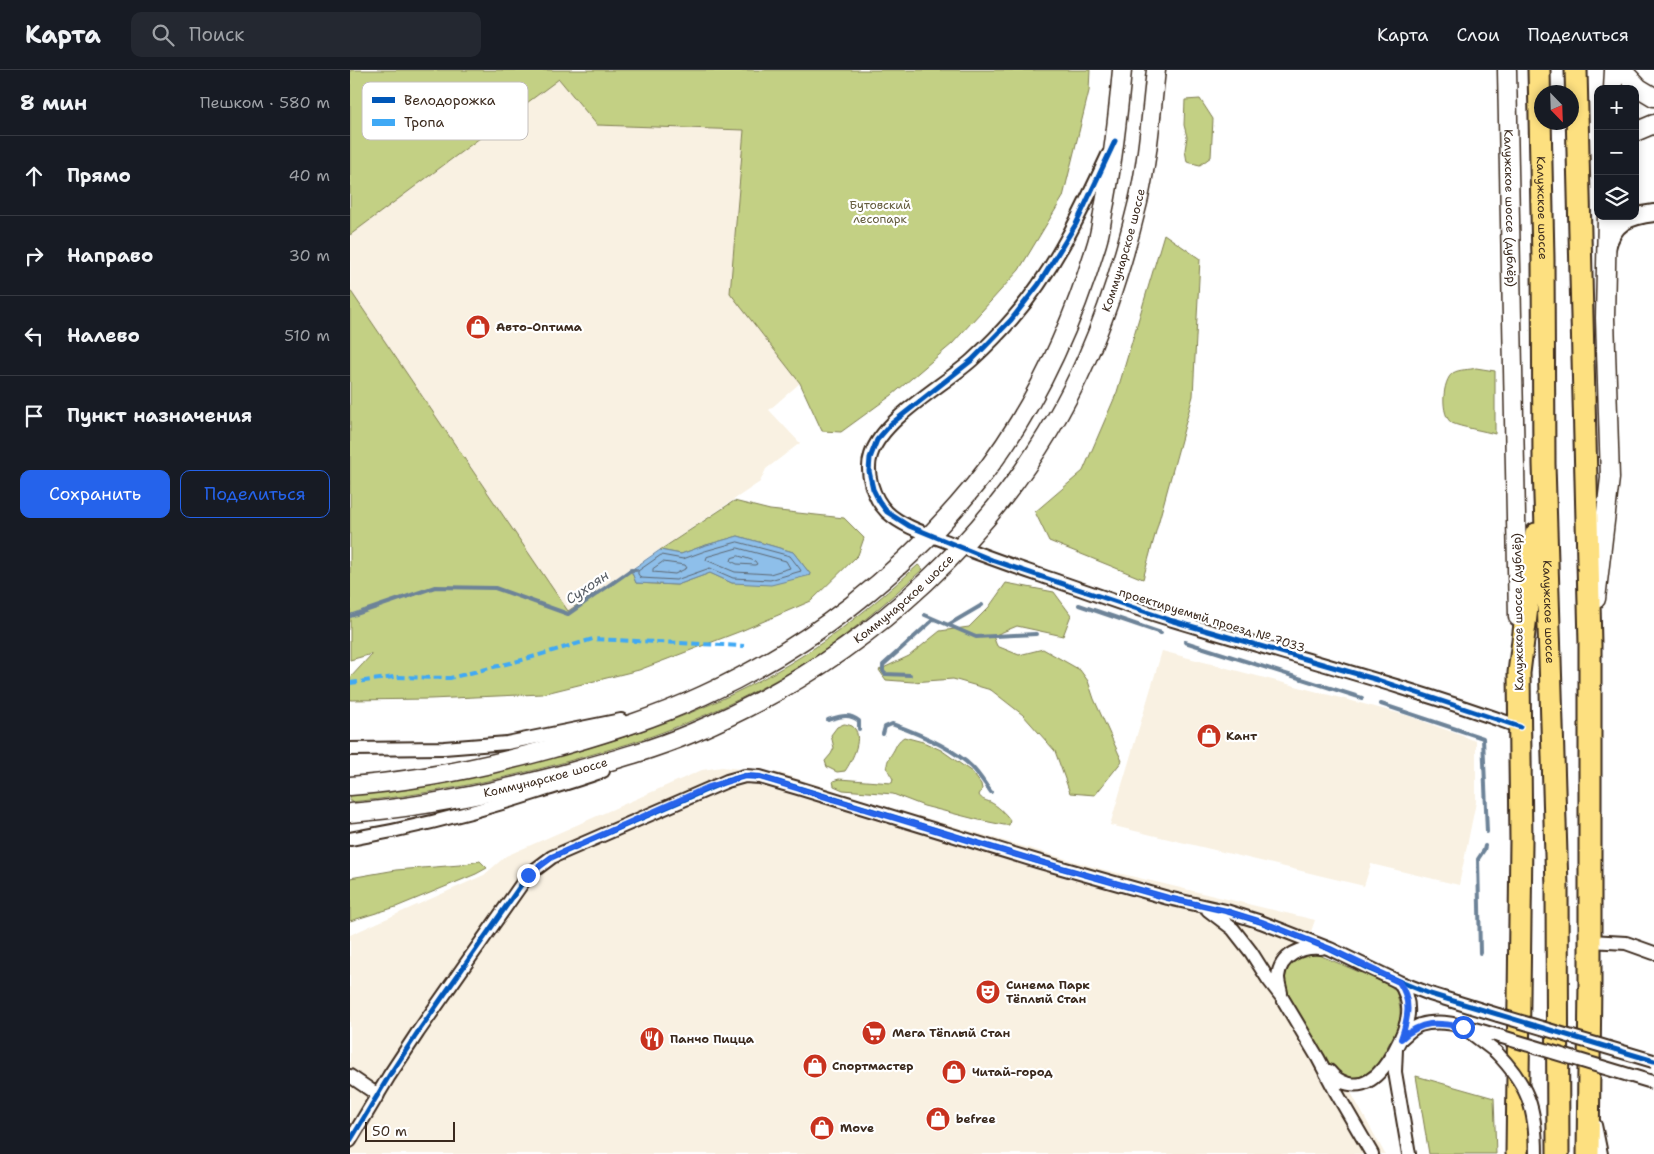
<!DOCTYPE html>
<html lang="ru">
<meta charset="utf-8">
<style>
body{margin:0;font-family:"Shantell Sans",sans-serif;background:#242831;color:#f1f3f6}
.controls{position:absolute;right:15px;top:15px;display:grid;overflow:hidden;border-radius:10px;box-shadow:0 2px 8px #0003}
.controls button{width:45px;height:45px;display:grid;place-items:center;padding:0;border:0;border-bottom:1px solid #363941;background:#171b24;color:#f1f3f6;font:25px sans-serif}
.compass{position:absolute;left:1184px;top:15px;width:45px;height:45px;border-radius:50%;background:#171b24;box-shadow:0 2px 8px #0003;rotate:157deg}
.scale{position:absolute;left:15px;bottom:12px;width:90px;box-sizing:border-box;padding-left:5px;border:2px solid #3b2a1e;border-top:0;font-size:14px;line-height:18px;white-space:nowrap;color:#3b2a1e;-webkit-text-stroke:4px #fff;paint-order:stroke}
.stop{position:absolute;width:15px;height:15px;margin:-11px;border:4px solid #2563eb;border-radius:50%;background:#fff}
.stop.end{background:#2563eb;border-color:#fff;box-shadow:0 1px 5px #0008}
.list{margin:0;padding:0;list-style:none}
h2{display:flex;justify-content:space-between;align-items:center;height:65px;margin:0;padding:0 20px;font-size:21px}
h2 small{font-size:16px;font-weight:400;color:#9ea1a6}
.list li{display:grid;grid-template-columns:32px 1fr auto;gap:15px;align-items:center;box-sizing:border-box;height:80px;padding:0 20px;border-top:1px solid #363941}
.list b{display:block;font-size:19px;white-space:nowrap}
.list em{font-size:16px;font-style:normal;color:#9ea1a6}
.actions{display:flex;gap:10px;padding:15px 20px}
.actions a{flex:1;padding:11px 0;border:1px solid #2563eb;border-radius:10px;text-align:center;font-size:18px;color:#2563eb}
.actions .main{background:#2563eb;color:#fff}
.icon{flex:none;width:28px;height:28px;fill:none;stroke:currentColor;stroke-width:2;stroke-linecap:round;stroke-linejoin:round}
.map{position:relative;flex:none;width:1304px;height:1084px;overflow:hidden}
header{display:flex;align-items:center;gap:30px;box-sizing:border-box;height:70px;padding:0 25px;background:#171b24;border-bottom:1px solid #363941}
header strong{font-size:24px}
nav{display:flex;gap:28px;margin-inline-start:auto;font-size:18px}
.search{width:350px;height:45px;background:#242831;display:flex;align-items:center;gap:12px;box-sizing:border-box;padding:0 18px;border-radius:10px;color:#9ea1a6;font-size:19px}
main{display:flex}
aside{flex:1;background:#171b24}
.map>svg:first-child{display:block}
.built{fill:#f9f1e2}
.green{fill:#c3d084;stroke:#7f7d51}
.water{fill:#8ebfea;stroke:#6d8398}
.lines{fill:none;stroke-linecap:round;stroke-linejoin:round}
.shore{stroke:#5c6670;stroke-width:1}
.stream{stroke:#6d8398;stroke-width:4}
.minor-casing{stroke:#3b2a1e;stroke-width:16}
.tertiary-casing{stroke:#3b2a1e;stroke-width:20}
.secondary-casing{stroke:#3b2a1e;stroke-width:21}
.trunk-casing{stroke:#3b2a1e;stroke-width:25}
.minor{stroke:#fff;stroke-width:12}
.tertiary{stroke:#fff;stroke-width:16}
.secondary{stroke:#fff;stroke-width:18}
.trunk{stroke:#fde080;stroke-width:21}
.minor-bridge-casing{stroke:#3b2a1e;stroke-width:16;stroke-linecap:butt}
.minor-bridge{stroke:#fff;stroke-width:12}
.quiet{stroke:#3fa9f5;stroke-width:4;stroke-dasharray:8 4;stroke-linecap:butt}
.cycleway-casing{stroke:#fff;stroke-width:8}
.cycleway{stroke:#0057b8;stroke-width:5}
.route{stroke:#2563eb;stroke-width:6}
.labels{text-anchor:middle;stroke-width:4.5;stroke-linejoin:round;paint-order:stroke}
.park-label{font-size:12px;fill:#645c3d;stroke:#fff}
.street-label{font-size:12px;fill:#3b2a1e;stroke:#fff}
.poi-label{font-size:12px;font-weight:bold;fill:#3b2a1e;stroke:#fff;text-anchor:start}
.water-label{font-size:14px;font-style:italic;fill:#585e65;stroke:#fff}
.key{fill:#fff;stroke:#c4bfbc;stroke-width:1}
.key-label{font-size:14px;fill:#3b2a1e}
</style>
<header>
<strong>Карта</strong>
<div class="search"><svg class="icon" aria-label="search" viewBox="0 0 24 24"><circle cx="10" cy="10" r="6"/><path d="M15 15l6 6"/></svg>Поиск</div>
<nav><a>Карта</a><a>Слои</a><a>Поделиться</a></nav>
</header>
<main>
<aside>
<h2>8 мин<small>Пешком · 580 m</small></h2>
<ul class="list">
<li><svg class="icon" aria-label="ahead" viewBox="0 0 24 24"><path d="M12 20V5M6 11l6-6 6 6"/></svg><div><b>Прямо</b></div><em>40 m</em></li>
<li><svg class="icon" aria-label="right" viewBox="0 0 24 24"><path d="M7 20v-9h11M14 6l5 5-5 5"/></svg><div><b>Направо</b></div><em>30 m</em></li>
<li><svg class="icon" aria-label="left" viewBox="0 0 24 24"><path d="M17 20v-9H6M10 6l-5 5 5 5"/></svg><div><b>Налево</b></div><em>510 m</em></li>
<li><svg class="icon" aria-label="arrive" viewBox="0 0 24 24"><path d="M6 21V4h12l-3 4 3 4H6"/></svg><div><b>Пункт назначения</b></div></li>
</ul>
<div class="actions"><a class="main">Сохранить</a><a>Поделиться</a></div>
</aside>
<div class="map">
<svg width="1304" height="1084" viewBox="0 0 1304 1084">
<rect width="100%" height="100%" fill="#fff"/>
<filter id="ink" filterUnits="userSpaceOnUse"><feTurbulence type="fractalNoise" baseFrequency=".02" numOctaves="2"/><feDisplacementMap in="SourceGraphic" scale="10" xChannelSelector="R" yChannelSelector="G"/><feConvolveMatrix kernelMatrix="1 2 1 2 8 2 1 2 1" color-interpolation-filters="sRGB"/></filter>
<g filter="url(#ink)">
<path class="built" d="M209,9L247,55L394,60L380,223L450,313L419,340L450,373L416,399L410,412L218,541L0,220V165Z
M812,581L1059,646L1126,671V732L1109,815L1021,794L1014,816L760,755Z
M372,697L429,703L521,732L747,798L965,850L942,916L1035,1084H0V865L134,805L156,786L352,700Z"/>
<path class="green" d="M0,0H740L739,21L713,127L669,200L602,274L542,325L491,362L472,361L450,313L380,223L394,60L247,55L209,9L0,165Z
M850,29L863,49L861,87L850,95L837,92L835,80L837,67L834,55L835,30Z
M814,164L850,189L843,326L793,509L699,471L685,442L733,401L767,322Z
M0,220L218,541L281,500L286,513L327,515L360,503L382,513L461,505L443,482L388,466L353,476L331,484L310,480L384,431L420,440L494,448L514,468L508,485L461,531L391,561L289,600L192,624L80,629L0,630V608L22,584L0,590Z
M1126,298L1145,301V364C1135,361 1110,357 1102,353C1090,346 1092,310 1103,303C1109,299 1120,300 1126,298Z
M568,495L573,499C532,536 490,573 442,601C397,627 350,649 302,666C271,677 239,685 208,694C140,712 70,726 0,732V725C70,719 140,705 208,686C292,664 364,638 439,594C486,566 528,531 568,495Z
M656,513L704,522L721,545L713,566L667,556L643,566L647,576L669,585L693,579L730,600L738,611L744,629L772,691L745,725L720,723L705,681L673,645L641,620L603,609L563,612L536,610L529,600L559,586L590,561L619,557L639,537Z
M494,654C496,654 499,655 502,656C515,665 502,691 495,701L487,702L477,697L475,691L481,684L484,678L481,665L487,657Z
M554,667L573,672L591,680L622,702L631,714L632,719L629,725C632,730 635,730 640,732C648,736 655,743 660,750L659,755H654L629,750L574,736L543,724L493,720L484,716L483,711L489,709L542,713L543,709C534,695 536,693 544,680C547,674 548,671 554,667Z
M130,791L137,798L126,804L46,837L0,851V808L46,800L110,795Z
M961,883L969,885L1040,915L1047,923L1050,939V954L1022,1004L1011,1010H998L986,1004L967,975L933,915V904L941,889Z
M1066,1006L1144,1028L1146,1084H1079Z"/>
<path class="water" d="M388,466L443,482L461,505L421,515L382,513L360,503L327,515L286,513L281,500L310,480L331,484L353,476Z"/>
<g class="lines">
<path class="shore" d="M388,472L440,486L450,499L451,501L420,510L383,508L360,498L326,510L291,508L288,504V501L311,485L333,489L355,481Z
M388,478L436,491L440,498L420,504L385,502L356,490L357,487Z
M389,486L405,491L407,494L405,495L387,494L381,491L382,488Z
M313,492L335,495L337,498L325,504L303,502V499Z"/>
<path class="stream" d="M729,535L811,563
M575,545L626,567L686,564
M0,546L85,517L145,518L218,544L281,500H286
M598,555L632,535
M835,572L1012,628
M560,605L535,604L533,601V595L584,549
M1031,634L1133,668L1137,762
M478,650C488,647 499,642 509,651V659
M533,664L535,657L542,654C567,663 602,677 622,697C629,704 635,714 641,722
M1130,883L1128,789L1134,780L1135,776"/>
<defs>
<path id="minor" d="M758,85C731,143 704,201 662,249C650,263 636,277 622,290C593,316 533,348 521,385C515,403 523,428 537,442C554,458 581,465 603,474C632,485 662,496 692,506C737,521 781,538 826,551C941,586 1057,616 1170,657
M0,679L94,678L157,673L271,650
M0,769C64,758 126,742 188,722C210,715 232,709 253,701
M858,840L883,859L901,882L918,909L931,926L968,988L986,1022L1022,1084
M1240,871L1276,873L1304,883
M931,923C930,918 928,912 928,907C930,885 952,876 971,878
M1121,963L1146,982
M1051,969C1057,964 1062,958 1070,955C1095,947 1125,960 1149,966
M1046,979L1045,1002L1059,1084
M979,1001C989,1014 1006,1019 1020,1010C1037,1000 1056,963 1058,944C1059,933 1055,921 1049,912
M0,1006L28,1025
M1245,1055L1251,1084
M0,1071L39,1006L68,962L178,805L202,787L377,711L395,706L410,707L448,718L687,791L818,828L876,841L911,852L980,879L1049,912L1080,924L1148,945"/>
<path id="tertiary" d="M1257,178C1263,152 1279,146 1304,143"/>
<g id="secondary">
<path id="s1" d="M1157,0L1168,547"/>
<path d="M1272,0L1289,18L1304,27"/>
<path d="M1263,19L1264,0"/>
<path d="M1285,62L1304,54"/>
<path d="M1246,529L1260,408L1255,248L1257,146"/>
<path d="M0,716C68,711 135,697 200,679C253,664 305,648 354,625C459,577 551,505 624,416C681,346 721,259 747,173C751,160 752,146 755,133C763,89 768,45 772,0"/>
<path id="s2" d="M0,743C68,738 137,724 203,707C249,694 297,682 342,663C512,592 662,458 737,288C759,238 775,185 788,132C798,89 801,44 806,0"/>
</g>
<g id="trunk">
<path id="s3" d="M1189,0L1193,189L1194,394L1207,817L1208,1084"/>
<path d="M1226,0L1240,574V912L1238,1084"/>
<path d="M1167,1084L1171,771L1169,603L1186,464"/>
</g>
</defs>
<use href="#minor" class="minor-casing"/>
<use href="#tertiary" class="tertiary-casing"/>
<use href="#secondary" class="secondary-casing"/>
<use href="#trunk" class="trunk-casing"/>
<use href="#minor" class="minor"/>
<use href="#tertiary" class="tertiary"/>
<use href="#secondary" class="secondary"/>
<use href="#trunk" class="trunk"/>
<defs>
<path id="minor-bridge" d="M1148,945L1303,991
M1149,966L1302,1012
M1146,982C1178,1015 1186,1038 1186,1084"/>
</defs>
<use href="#minor-bridge" class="minor-bridge-casing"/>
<use href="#minor-bridge" class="minor-bridge"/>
<path class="quiet" d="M0,613L44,607L100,608L172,590L243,569L394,576"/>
<defs>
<path id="cycleway" d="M765,71L726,154L689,214L661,250L622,290L541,354L527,370L520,388L519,401L523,419L529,431L537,442L559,456L642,490L823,551L1028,610L1170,657
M0,1071L39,1006L68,962L178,805L202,787L377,711L395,706L410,707L448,718L687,791L818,828L876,841L911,852L980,879L1019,899L1080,924L1304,991"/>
</defs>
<use href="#cycleway" class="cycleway-casing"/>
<use href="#cycleway" class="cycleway"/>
</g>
</g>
<g class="lines" filter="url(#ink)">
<path class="route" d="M178,805L202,787L359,717L395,706L410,707L687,791L818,828L876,841L912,852L980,879L1049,912C1062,930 1058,949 1051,969C1072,950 1087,952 1113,957"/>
</g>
<defs>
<symbol id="shop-disc" viewBox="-11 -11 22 22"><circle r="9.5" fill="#c8321e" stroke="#fff"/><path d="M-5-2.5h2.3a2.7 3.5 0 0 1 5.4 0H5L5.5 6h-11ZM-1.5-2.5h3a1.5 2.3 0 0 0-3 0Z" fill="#fff"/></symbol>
<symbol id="theatre-disc" viewBox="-11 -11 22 22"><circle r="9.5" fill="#c8321e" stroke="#fff"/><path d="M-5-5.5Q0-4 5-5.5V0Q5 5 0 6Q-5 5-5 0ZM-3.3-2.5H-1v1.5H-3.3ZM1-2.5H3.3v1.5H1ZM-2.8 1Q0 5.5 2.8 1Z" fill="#fff"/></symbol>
<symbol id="supermarket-disc" viewBox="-11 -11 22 22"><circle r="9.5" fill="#c8321e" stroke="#fff"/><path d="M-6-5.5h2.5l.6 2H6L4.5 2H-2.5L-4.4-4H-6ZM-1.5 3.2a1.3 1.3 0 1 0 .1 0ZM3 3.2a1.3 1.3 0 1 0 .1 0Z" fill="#fff"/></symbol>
<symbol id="restaurant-disc" viewBox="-11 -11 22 22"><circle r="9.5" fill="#c8321e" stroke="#fff"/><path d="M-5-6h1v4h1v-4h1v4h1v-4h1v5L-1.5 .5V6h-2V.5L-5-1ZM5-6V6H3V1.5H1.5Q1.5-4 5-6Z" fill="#fff"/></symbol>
</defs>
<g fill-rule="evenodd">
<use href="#shop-disc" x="114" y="243" width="28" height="28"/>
<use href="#shop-disc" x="845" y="652" width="28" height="28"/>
<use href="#theatre-disc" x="624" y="908" width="28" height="28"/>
<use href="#supermarket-disc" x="510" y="949" width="28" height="28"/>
<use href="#restaurant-disc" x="288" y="955" width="28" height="28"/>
<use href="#shop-disc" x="451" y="982" width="28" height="28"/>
<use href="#shop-disc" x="590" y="988" width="28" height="28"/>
<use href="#shop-disc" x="574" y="1035" width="28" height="28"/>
<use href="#shop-disc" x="458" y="1044" width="28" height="28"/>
</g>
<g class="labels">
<g class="park-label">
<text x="530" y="139">Бутовский<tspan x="530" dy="14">лесопарк</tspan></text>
</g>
<g class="street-label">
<text dy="4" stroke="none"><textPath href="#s1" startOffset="138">Калужское шоссе (дублёр)</textPath></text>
<text dy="4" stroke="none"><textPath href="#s3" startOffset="138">Калужское шоссе</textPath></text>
<text dy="4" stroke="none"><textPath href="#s2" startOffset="1024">Коммунарское шоссе</textPath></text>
<text dy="4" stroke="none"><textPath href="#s2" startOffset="604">Коммунарское шоссе</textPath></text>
<text transform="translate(1168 542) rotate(-91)" y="4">Калужское шоссе (дублёр)</text>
<text dy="4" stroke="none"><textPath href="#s3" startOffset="542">Калужское шоссе</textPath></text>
<text transform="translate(862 550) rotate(17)" y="4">проектируемый проезд № 7033</text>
<text dy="4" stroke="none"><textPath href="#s2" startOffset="199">Коммунарское шоссе</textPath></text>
</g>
<g class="poi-label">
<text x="146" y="261">Авто-Оптима</text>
<text x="876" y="670">Кант</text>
<text x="656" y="919">Синема Парк<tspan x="656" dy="14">Тёплый Стан</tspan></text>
<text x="542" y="967">Мега Тёплый Cтан</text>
<text x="320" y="973">Панчо Пицца</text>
<text x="482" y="1000">Спортмастер</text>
<text x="622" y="1006">Читай-город</text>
<text x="606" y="1053">befree</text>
<text x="490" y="1062">Move</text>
</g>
<g class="water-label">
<text transform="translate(237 517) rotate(-34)" y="5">Сухоян</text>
</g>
</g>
<rect x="12" y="12" width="166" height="58" rx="8" class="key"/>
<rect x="22" y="27" width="23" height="6" fill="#0057b8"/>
<rect x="22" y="49" width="23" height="7" fill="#3fa9f5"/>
<g class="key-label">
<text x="54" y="35">Велодорожка</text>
<text x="54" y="57">Тропа</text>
</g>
</svg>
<div class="controls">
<button>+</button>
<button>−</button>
<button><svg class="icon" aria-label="layers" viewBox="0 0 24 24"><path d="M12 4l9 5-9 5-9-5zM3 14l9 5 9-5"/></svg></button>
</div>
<svg class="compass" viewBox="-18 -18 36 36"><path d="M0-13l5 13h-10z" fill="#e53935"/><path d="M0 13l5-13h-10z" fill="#9ea1a6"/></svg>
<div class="scale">50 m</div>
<div class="stop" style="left:1113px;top:957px"></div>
<div class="stop end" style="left:178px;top:805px"></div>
</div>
</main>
